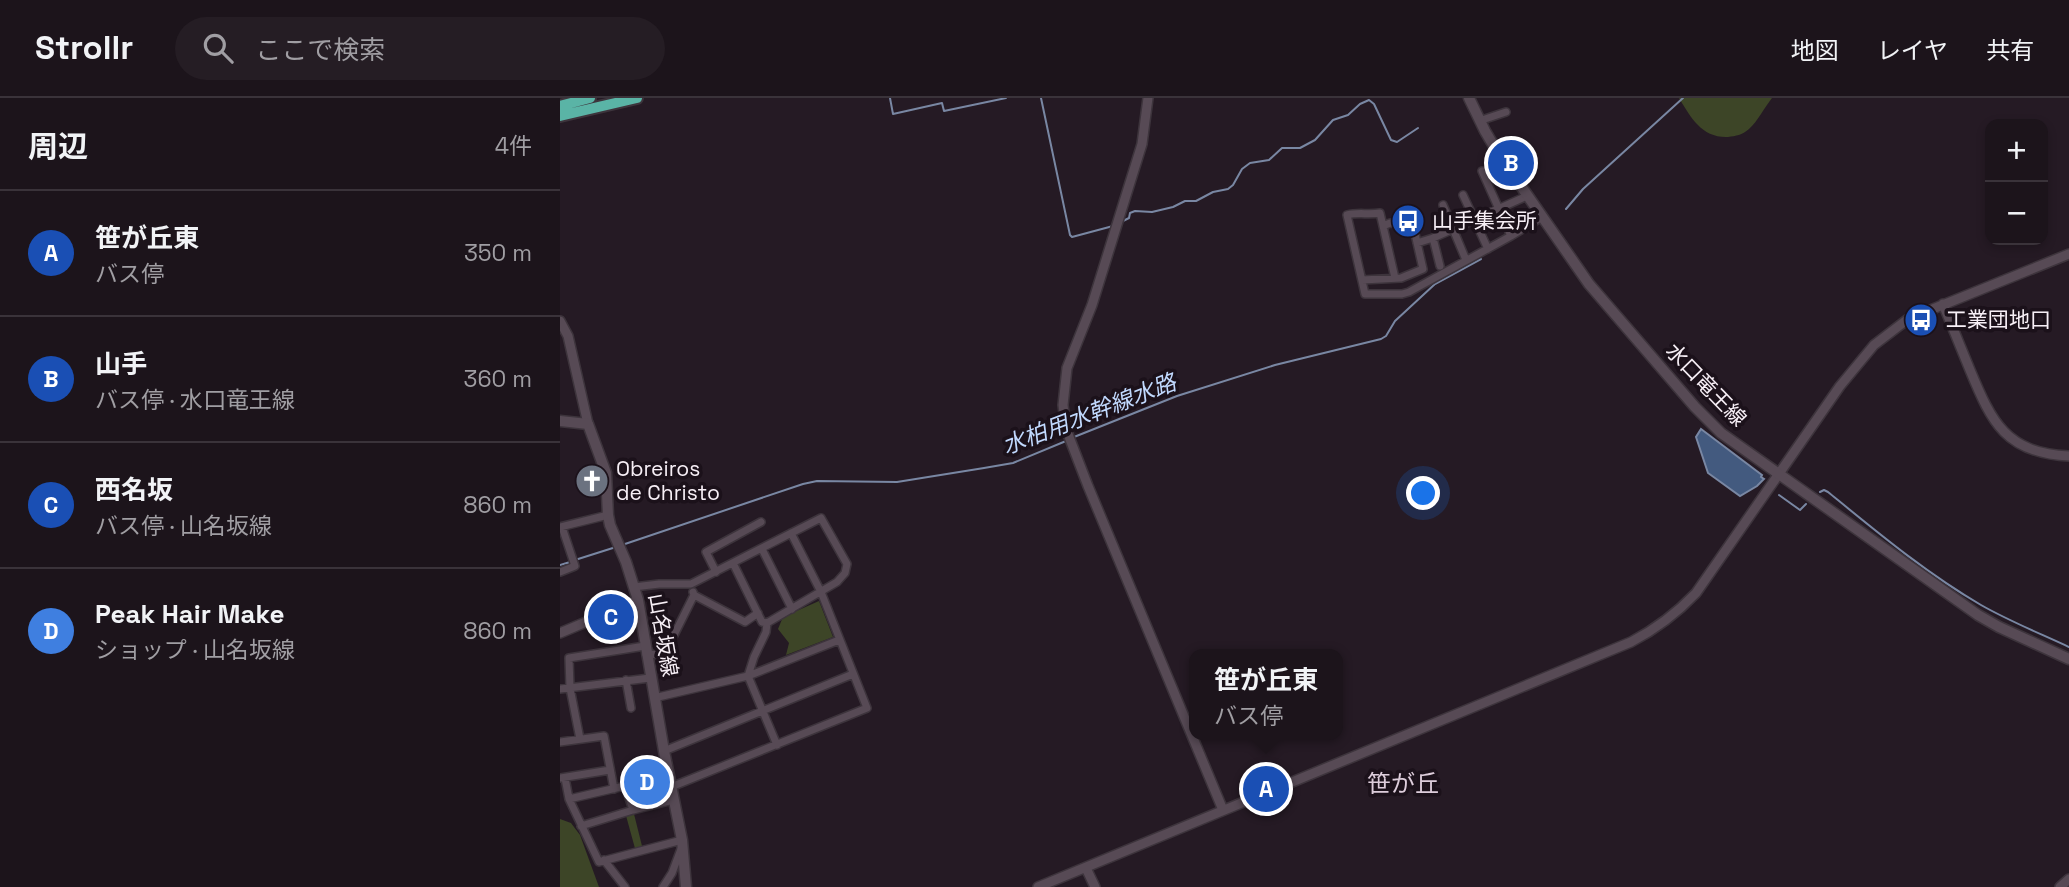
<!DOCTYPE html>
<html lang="ja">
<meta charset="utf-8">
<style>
body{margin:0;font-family:"Space Grotesk","Noto Sans JP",sans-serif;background:#251d24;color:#f1f3f6}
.controls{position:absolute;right:21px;top:21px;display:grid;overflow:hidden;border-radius:14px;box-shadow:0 4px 10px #0003}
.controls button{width:63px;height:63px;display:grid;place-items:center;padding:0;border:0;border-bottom:2px solid #3a333a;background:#1c141b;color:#f1f3f6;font:35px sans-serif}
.you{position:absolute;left:864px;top:396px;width:24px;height:24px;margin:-18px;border:5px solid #fff;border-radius:50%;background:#1a73e8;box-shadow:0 0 0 10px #1a73e833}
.badge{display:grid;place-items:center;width:46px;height:46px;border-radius:50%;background:#0f766e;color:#fff;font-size:23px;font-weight:700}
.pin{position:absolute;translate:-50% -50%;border:4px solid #fff;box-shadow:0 2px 7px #0006}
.popup{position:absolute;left:629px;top:551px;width:154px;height:91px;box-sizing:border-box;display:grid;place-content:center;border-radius:14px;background:#1c141b;filter:drop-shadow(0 2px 5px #0005);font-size:23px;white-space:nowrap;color:#a09ea3}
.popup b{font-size:26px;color:#f1f3f6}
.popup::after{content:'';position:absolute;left:50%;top:100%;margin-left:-14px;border:14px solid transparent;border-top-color:#1c141b}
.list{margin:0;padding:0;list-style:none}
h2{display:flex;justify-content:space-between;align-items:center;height:91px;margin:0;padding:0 28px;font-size:30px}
h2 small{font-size:23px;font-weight:400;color:#a09ea3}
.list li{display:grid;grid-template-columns:46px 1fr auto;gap:21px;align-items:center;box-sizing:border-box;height:126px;padding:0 28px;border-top:2px solid #3a333a}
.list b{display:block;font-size:26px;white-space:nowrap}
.list p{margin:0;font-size:23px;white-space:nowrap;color:#a09ea3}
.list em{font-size:23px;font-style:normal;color:#a09ea3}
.icon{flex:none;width:38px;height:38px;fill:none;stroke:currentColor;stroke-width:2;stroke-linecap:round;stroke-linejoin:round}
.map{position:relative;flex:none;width:1509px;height:789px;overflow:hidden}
header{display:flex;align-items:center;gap:42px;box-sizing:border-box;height:98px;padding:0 35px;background:#1c141b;border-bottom:2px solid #3a333a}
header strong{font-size:33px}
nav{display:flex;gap:38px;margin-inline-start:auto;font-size:24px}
.search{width:490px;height:63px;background:#251d24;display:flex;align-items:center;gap:18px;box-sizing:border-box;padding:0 24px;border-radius:38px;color:#a09ea3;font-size:26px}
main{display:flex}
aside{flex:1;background:#1c141b}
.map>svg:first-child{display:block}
.green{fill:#3d4527}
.water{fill:#435a7f;stroke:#7987a3;stroke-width:2}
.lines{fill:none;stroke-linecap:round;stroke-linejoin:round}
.stream{stroke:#7987a3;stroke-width:2}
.minor-casing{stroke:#3d343c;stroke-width:10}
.tertiary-casing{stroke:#3d343c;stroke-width:12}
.secondary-casing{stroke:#3d343c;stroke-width:13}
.trunk-casing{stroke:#3d343c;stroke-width:14}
.minor{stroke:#574a55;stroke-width:7}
.tertiary{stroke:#574a55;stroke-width:9}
.secondary{stroke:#574a55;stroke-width:10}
.trunk{stroke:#5ab4a6;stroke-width:10}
.labels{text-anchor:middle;stroke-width:7;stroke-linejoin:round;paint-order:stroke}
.poi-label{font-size:21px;fill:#f7eff6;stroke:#1b111a;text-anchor:start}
.street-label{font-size:21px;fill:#f7eff6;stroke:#1b111a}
.water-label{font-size:23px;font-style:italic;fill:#c1d9fe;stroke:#1b111a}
.quarter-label{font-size:24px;fill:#ddcddb;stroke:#1b111a}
</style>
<header>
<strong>Strollr</strong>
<div class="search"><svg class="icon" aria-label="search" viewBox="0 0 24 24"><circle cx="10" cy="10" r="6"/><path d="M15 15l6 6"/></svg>ここで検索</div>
<nav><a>地図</a><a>レイヤ</a><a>共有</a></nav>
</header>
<main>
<aside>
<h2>周辺<small>4件</small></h2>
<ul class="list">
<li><span class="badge" style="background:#1a4fb4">A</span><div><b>笹が丘東</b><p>バス停</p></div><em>350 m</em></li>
<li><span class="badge" style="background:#1a4fb4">B</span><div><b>山手</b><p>バス停 · 水口竜王線</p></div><em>360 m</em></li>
<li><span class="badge" style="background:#1a4fb4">C</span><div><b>西名坂</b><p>バス停 · 山名坂線</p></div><em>860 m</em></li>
<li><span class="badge" style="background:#3f7fe0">D</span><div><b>Peak Hair Make</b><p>ショップ · 山名坂線</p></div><em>860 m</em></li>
</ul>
</aside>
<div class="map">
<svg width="1509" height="789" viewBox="0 0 1509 789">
<rect width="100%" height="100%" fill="#251a24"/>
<path class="green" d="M1119,0H1212C1204,10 1198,23 1189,31C1182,37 1176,38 1168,39C1142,40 1131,20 1119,0Z
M259,503L273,539L226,557L229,545L218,531L223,519Z
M73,712L83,752L76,754L65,714Z
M0,721L11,725L20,737L39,789H0Z"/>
<path class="water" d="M1141,331L1202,377L1201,379L1204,381L1197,388L1180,398L1148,375L1136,339Z"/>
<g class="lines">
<path class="stream" d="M330,0L333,16L382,5L384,13L446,0
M481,0L510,137L512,139L553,128
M1006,111L1023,91L1123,0
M561,124L569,120L570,115L575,113L592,114L613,109L625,103H636L653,94L668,91L673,87L682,71L690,65L709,62L722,50H740L755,42L773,22L788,17L800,6L809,2L814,6L831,42L837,44L858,30
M514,339L617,298L715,267L821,241L826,238L835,223L875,186L921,161
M1260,394L1264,392L1268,394C1317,434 1366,475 1421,507C1449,523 1479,535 1509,549
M1219,397L1240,412L1246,406
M62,447L243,386L257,383L337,384L424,370L453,365L506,343
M15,462L56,449
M0,467L10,464"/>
<defs>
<path id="minor" d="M919,23L946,14
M922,73L951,138
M903,97L928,151
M883,107L906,162
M873,140L880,168
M857,145L873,140L967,98
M835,180L820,115C808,117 798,114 787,117L805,196H842L849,194L951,138L982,119
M802,182L841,180L863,171L853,127L830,125L823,128
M0,429L48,417
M202,451L232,511
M0,474L15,468L2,429
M156,474L146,454L201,424
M74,489L99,486H131L261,420L287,466L285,475L277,484L207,525L202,524L173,465
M133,494L134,497L185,524L198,515
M207,525L206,534L194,559L188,578L217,647
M86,556L104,557L134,497
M66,582L71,610
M0,591L90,580
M94,600L188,578L279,542
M20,641L10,590L9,560L85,548
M0,644L44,638L54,691
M104,653L293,576
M0,680L50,672
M5,680L9,701L39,764L122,742
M111,689L307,610L261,494L231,435
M9,701L65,688L73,712
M21,728L73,712L113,702
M44,762L65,789
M103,789L112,775L121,751"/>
<path id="tertiary" d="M588,0L582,46L532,207L507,270L503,307L506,331L528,388L663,712
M1383,206C1392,228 1401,250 1410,272C1432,325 1446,355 1509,358
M0,223L8,238L28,326
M0,535L78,502
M526,770L535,789
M478,789L1071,544C1096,531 1116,516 1136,495L1280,288L1314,247L1348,221L1509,156
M1500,789L1509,781"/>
<path id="secondary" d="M909,0L925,33L938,55L1029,186L1135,309L1161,335L1418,517L1439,529L1509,561
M0,323L28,326L46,375L48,417L50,427L66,464L78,502L104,653L122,742L126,789"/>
<path id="trunk" d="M0,8L30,0
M0,18L77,0"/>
</defs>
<use href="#minor" class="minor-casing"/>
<use href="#tertiary" class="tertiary-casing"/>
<use href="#secondary" class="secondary-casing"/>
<use href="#trunk" class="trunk-casing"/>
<use href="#minor" class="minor"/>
<use href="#tertiary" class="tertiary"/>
<use href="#secondary" class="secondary"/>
<use href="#trunk" class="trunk"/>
</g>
<defs>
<symbol id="bus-disc" viewBox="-11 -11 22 22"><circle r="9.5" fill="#1a4fb4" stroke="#1b111a"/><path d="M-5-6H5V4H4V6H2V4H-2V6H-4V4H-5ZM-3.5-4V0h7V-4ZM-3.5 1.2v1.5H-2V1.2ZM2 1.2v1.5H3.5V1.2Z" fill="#fff"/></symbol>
<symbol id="church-disc" viewBox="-11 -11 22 22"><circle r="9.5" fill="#6b7280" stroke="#1b111a"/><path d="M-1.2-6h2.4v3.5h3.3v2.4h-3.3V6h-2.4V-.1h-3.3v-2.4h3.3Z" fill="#fff"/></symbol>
</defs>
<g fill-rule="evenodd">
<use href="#bus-disc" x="829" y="104" width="38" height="38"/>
<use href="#bus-disc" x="1342" y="203" width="38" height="38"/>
<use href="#church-disc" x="13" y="364" width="38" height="38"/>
</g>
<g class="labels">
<g class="poi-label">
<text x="872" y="130">山手集会所</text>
<text x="1386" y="229">工業団地口</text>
<text x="56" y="378">Obreiros<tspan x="56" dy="24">de Christo</tspan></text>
</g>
<g class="street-label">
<text transform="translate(1146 287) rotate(46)" y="7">水口竜王線</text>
<text transform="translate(103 537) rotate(80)" y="7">山名坂線</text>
</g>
<g class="water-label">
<text transform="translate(529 316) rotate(-21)" y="8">水柏用水幹線水路</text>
</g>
<g class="quarter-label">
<text x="843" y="694">笹が丘</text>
</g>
</g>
</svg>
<div class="controls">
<button>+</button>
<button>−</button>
</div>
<div class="you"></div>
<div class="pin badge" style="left:706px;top:691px;background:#1a4fb4">A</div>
<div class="popup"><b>笹が丘東</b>バス停</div>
<div class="pin badge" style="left:951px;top:65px;background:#1a4fb4">B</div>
<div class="pin badge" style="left:51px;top:519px;background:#1a4fb4">C</div>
<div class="pin badge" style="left:87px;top:684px;background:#3f7fe0">D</div>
</div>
</main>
